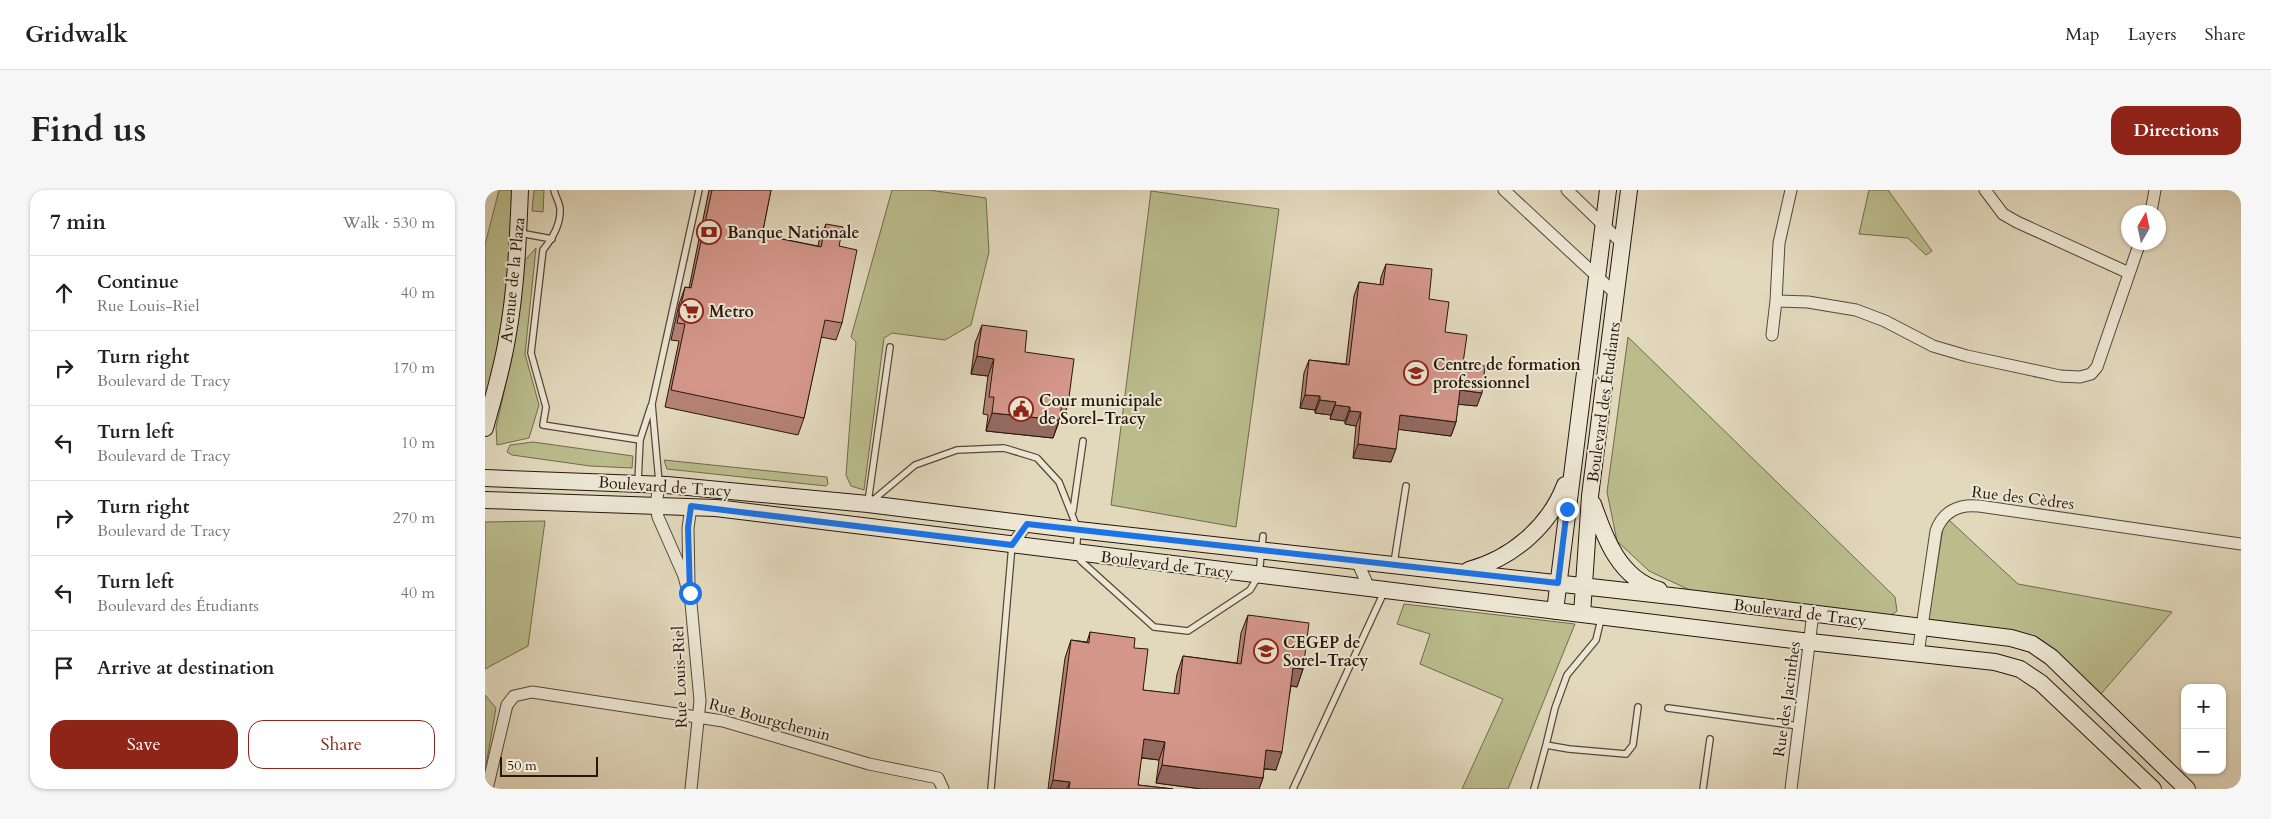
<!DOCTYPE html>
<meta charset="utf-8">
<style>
body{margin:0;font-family:Cardo,serif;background:#f6f6f6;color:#222}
.controls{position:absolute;right:15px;bottom:15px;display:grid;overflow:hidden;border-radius:10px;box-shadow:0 1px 4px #0004}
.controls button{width:45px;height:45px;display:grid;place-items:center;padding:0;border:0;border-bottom:1px solid #e0e0e0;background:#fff;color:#222;font:25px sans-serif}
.compass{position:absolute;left:1636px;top:15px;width:45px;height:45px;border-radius:50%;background:#fff;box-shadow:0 1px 4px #0004;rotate:9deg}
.scale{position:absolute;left:15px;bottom:12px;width:98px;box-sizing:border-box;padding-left:5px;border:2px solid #26170d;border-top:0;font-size:14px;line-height:18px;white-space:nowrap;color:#26170d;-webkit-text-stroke:4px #ece6d3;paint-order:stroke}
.stop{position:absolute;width:15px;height:15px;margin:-11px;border:4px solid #1a73e8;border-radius:50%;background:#fff}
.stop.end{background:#1a73e8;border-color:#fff;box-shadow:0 1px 5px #0008}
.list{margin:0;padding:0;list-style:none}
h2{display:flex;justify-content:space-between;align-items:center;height:65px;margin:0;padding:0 20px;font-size:21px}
h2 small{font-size:16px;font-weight:400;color:#767676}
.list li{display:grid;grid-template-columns:32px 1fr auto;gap:15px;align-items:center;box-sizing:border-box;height:75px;padding:0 20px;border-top:1px solid #e0e0e0}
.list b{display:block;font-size:19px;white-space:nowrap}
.list p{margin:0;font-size:16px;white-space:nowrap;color:#767676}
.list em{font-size:16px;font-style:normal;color:#767676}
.actions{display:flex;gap:10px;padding:15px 20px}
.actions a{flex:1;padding:11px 0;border:1px solid #8f2418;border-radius:15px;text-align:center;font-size:18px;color:#8f2418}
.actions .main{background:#8f2418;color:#fff}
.icon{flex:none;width:28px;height:28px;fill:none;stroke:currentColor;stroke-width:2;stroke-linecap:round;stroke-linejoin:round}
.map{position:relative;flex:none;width:1756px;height:599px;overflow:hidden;border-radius:15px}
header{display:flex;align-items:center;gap:30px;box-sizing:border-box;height:70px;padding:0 25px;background:#fff;border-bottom:1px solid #e0e0e0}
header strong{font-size:24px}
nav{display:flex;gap:28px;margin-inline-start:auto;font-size:18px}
.intro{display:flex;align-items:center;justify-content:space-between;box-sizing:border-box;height:120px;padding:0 30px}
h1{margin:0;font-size:35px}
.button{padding:12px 22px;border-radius:15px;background:#8f2418;color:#fff;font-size:18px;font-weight:700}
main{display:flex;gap:30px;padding:0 30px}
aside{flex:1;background:#fff;border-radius:15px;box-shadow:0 1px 4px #0004}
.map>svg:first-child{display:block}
.green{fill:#babc8c;stroke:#706a4c}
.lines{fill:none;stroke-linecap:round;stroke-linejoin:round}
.lane-casing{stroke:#554739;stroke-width:8}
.street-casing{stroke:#554739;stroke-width:13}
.secondary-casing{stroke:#26170d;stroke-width:18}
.lane{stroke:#ece6d3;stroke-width:5.5}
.street{stroke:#ece6d3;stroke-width:11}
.secondary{stroke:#ece6d3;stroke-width:16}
.wall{fill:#b58176;stroke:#26170d}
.shaded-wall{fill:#946960;stroke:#26170d}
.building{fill:#d39689;stroke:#26170d}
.route{stroke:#1a73e8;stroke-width:6}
.labels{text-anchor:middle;stroke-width:4;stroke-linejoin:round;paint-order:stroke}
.poi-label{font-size:16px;font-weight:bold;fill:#26170d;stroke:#ece6d3;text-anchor:start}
.street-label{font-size:16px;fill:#26170d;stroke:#ece6d3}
</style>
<header>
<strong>Gridwalk</strong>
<nav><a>Map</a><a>Layers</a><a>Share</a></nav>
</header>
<div class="intro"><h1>Find us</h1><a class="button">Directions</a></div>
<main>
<aside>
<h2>7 min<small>Walk · 530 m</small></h2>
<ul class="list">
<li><svg class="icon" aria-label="ahead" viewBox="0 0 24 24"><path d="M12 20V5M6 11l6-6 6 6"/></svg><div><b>Continue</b><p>Rue Louis-Riel</p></div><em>40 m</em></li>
<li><svg class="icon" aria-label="right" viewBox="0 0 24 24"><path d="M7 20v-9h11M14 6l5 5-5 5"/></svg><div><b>Turn right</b><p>Boulevard de Tracy</p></div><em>170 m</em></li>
<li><svg class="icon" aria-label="left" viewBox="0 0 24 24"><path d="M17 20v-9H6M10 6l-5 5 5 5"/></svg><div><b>Turn left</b><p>Boulevard de Tracy</p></div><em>10 m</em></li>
<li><svg class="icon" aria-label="right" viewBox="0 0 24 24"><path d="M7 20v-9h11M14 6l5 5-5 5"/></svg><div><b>Turn right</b><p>Boulevard de Tracy</p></div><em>270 m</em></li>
<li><svg class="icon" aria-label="left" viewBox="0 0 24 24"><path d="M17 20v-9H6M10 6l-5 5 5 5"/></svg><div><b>Turn left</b><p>Boulevard des Étudiants</p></div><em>40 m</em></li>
<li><svg class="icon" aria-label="arrive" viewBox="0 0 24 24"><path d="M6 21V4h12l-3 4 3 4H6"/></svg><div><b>Arrive at destination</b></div></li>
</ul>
<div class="actions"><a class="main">Save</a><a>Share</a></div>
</aside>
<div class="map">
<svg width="1756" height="599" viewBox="0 0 1756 599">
<rect width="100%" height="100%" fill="#e2d8bc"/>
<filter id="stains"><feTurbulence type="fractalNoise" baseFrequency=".004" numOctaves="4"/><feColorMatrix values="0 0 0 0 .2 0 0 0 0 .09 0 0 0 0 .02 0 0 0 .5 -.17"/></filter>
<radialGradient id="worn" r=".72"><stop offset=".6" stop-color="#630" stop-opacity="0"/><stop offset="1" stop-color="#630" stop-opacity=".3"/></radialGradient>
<path class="green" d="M14,0H27L25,78L5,203L0,212V55Z
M49,0H59L58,22L47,21Z
M407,0H444L501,8L504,62L486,135L460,150L407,143L399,148L379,300L366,296L361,285L371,152L366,147Z
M1384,0H1403L1447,61L1441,65L1423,48L1374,44Z
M666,1L794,19L751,337L626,315Z
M51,58L40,164L54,215L44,248L12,255L11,237L26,172L40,70Z
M1143,147L1410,407L1412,421L1405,426L1211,403L1164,381L1132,351L1122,302Z
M48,252L148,266L147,278L105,276L27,265L22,262L25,255Z
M179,270L342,287L343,294L341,296L182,279Z
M1464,330L1533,394L1687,422L1615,505L1564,459L1443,433L1458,338Z
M60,331L43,456L0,479V332Z
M919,414L1090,434L1023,599H977L1018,509L935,474L945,444L912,434Z
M0,505L11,518L0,581Z"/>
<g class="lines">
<defs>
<path id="lane" d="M69,0C70,6 75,13 75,19C76,35 67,49 58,60L46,163L61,217L58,235L155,250
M35,43L67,49
M153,292L155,250L166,216
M174,292L167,214L214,0
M387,311L430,275L472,260L519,258L552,268L574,292L593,340L591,363L596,371L669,437L703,441L765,400L774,385L778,346
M383,312L405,157
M588,321L598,251
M909,373L921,296
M1116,429L1111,450L1082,485L1070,518L1061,555L1084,559L1141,564L1148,555L1153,517
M1183,518L1314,536
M506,599L527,355
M808,599L899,402
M1049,599L1061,555
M1218,599L1225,549"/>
<path id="street" d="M1019,0L1132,105
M1082,0L1138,54
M1500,0L1518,24L1532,32L1644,83
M1666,22L1670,0
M1291,111L1323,112L1371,120L1400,131L1448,156L1482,166L1575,186L1595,187L1606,184L1612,177L1655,52
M1287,145L1291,111L1294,53L1306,0
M174,294L171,316L173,327L199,386L206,413L215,511L206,599
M527,355L542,334
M872,371L884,398
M204,394L203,338L206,317
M1433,464L1451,341C1458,321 1474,314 1494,316L1756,354
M2,599L22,515L29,506L47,502L238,531L384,574L453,588L458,599
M1306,599L1328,423"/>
<path id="secondary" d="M0,238C8,209 17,179 22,149C31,100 33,50 35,0
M0,288L182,295L383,314L593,340L1195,407L1526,448L1547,454L1566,467L1702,599
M0,310L231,318L1325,452L1510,472L1535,479L1556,493L1668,599
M1108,314C1120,349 1135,389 1174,400
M984,380C1027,368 1064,337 1080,295
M1070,421L1123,0
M1097,424L1105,306L1144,0"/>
</defs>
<use href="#lane" class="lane-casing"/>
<use href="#street" class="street-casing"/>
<use href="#secondary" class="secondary-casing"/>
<use href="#lane" class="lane"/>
<use href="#street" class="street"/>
<use href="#secondary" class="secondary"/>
</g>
<path class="wall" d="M224,0H286L277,45L333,56L334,51L341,34L354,56L357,133L351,150L336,147L319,228L313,245L180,217L194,151L186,150L194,114L200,97L204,98Z
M901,74L944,109L960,142L978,173L992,216L973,214L971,232L966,246L913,239L906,272L868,268L871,236L860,234V231L845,229L846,225L830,223V220L815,218L819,183L824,170L861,174L869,106L874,92L895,95L896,87Z
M497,135L540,162L583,215L576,233L574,232L568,248L501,241L503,225L498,224L503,186L486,184L490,153Z
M763,425L818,479L812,497L806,496L791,580L779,579L778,588L774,599H717L671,593L674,570L656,568L653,595L688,599H563L580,468L586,450L602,452L605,442L649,458L658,500L689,504L692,484L698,466L752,473L756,443Z"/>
<path class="shaded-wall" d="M492,166L509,169L503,186L486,184Z
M975,200L997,203L992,216L970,214Z
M820,205L835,206L830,220L815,218Z
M835,210L851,212L846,225L830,223Z
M850,215L865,217L860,231L845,229Z
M865,221L876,222L871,236L860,234Z
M507,223L574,230L568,248L501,241Z
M915,225L971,232L966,246L910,239Z
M873,254L911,259L906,272L868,268Z
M808,478L818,479L812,497L802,495Z
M659,549L680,552L674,570L652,567Z
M781,560L797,562L791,580L775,578Z
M677,575L778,588L774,599H717L671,593Z
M568,590L585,592L582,599H565Z"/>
<path class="building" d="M227,0H286L277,45L336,57L341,34L358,37L354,56L372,60L357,133L340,130L319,228L186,200L200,134L192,133L200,97L206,98Z
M901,74L947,79L944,109L964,112L960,142L982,145L978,173L1000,176L997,203L975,200L971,232L915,225L911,259L873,254L876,222L865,221V217L850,215L851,212L835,210V206L820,205L824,170L864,175L874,92L898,95Z
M497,135L542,141L540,162L589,169L583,215L577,214L574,230L507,223L509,207H504L509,169L492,166Z
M763,425L824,433L818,479L808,478L797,562L781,560L778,588L677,575L680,552L659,549L653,595L688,599H584L585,592L568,590L586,450L604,453L605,442L650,448L649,458L663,459L658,500L694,504L698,466L756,474Z"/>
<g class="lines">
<path class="route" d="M205,403L203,338L206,316L527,355L542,334L1073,393L1082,319"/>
</g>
<defs>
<symbol id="bank-ring" viewBox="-11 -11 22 22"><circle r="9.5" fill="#ece6d3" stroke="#8f2418" stroke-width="1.5"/><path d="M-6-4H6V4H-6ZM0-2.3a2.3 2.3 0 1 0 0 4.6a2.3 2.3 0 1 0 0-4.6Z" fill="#8f2418"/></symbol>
<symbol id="supermarket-ring" viewBox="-11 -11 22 22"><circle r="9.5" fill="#ece6d3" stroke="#8f2418" stroke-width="1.5"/><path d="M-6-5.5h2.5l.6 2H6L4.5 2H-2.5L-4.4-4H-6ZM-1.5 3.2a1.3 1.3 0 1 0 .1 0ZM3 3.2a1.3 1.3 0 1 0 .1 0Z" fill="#8f2418"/></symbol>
<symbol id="school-ring" viewBox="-11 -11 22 22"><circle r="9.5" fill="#ece6d3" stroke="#8f2418" stroke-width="1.5"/><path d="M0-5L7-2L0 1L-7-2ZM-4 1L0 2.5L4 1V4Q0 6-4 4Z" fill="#8f2418"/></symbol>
<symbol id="civic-ring" viewBox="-11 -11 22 22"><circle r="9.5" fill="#ece6d3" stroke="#8f2418" stroke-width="1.5"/><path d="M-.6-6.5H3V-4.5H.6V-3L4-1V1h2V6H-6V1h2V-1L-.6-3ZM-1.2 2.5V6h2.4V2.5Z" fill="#8f2418"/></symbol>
<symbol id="university-ring" viewBox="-11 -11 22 22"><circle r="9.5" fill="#ece6d3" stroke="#8f2418" stroke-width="1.5"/><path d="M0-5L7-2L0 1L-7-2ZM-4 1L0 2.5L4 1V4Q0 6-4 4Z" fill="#8f2418"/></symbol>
</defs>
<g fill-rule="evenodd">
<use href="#bank-ring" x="210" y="28" width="28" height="28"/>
<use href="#supermarket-ring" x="192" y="107" width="28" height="28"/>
<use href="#school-ring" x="917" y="169" width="28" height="28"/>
<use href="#civic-ring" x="522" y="205" width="28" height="28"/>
<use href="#university-ring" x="767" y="447" width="28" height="28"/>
</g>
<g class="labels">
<g class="poi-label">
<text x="242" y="48">Banque Nationale</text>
<text x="224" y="127">Metro</text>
<text x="948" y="180">Centre de formation<tspan x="948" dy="18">professionnel</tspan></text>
<text x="554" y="216">Cour municipale<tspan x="554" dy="18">de Sorel-Tracy</tspan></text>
<text x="798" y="458">CEGEP de<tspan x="798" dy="18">Sorel-Tracy</tspan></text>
</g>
<g class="street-label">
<text transform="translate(27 90) rotate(-84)" y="6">Avenue de la Plaza</text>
<text transform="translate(1118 212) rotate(-82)" y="6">Boulevard des Étudiants</text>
<text transform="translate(180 296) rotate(4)" y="6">Boulevard de Tracy</text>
<text transform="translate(1538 307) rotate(7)" y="6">Rue des Cèdres</text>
<text transform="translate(682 374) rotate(7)" y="6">Boulevard de Tracy</text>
<text transform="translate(1315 422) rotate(7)" y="6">Boulevard de Tracy</text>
<text transform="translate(194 487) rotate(-92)" y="6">Rue Louis-Riel</text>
<text transform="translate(1301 509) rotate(-82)" y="6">Rue des Jacinthes</text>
<text transform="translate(285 529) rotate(15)" y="6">Rue Bourgchemin</text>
</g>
</g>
<rect width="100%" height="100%" filter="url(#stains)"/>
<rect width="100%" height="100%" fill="url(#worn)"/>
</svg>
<div class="controls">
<button>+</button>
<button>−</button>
</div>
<svg class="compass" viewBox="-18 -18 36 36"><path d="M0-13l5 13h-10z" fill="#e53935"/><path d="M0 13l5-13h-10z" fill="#767676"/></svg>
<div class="scale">50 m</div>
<div class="stop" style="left:205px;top:403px"></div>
<div class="stop end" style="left:1082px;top:319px"></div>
</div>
</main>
